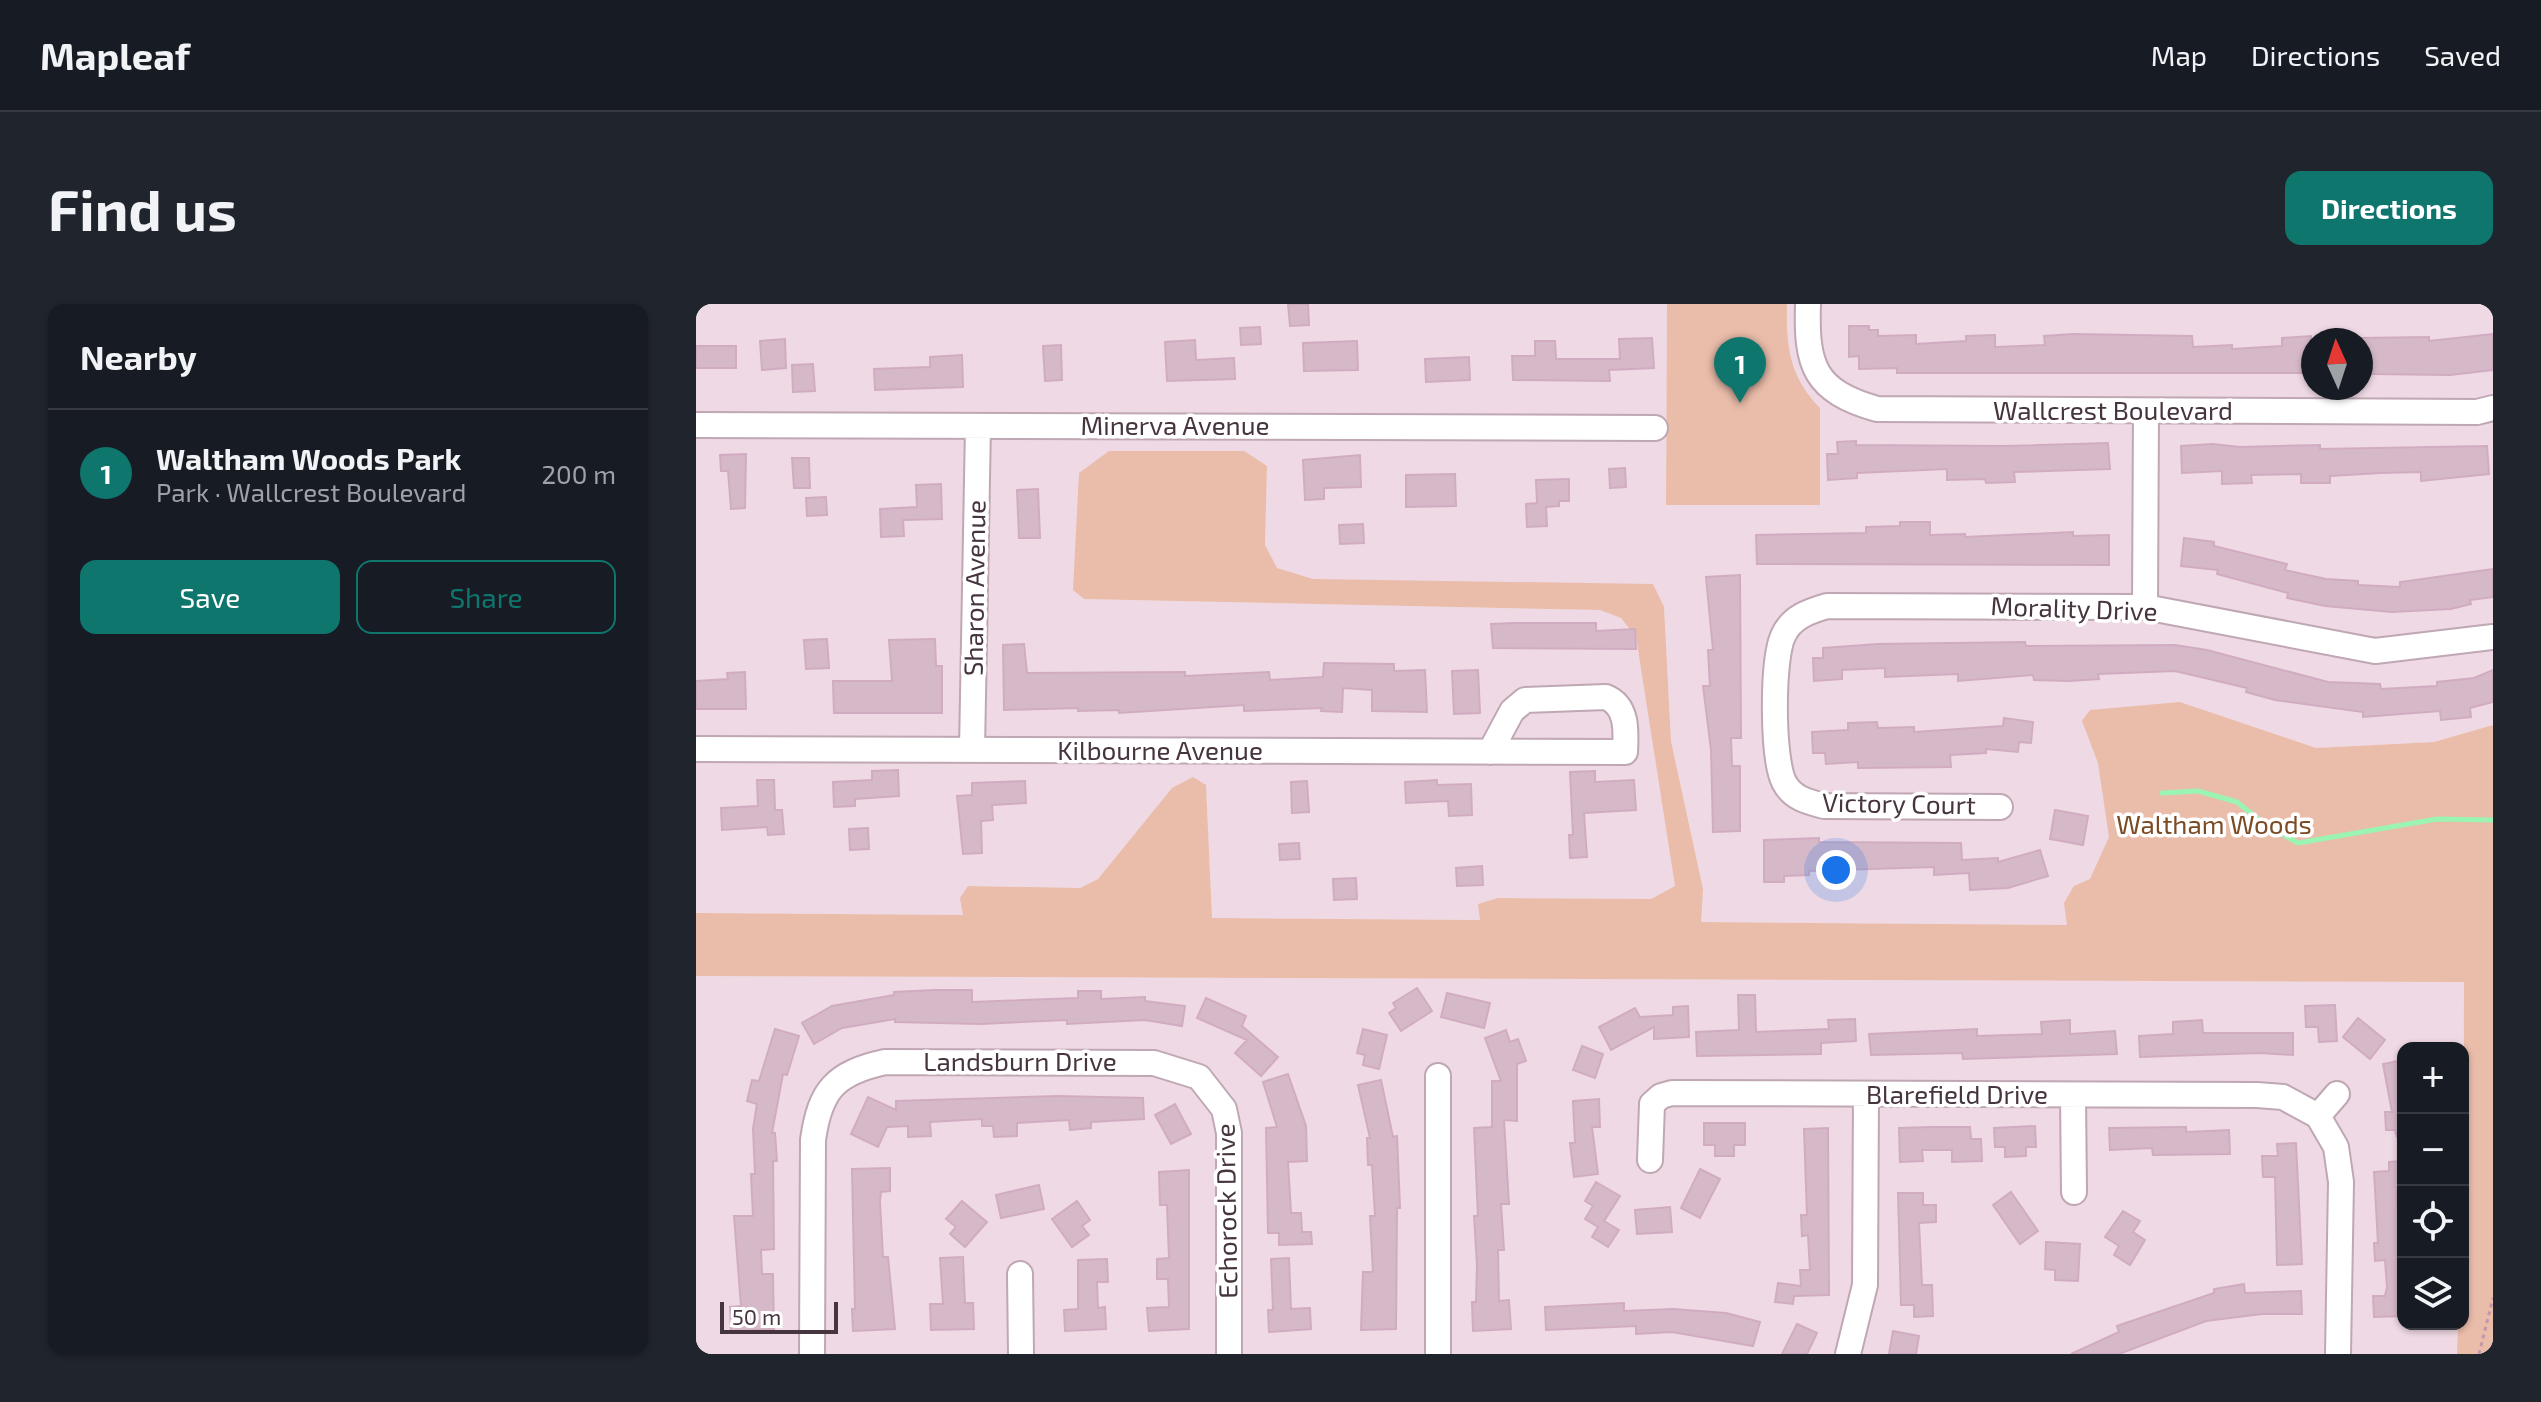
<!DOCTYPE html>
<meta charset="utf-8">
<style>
body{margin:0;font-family:"Exo 2",sans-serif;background:#20242c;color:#f1f3f6}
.controls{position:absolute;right:24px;bottom:24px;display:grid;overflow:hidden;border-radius:16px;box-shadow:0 2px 6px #0004}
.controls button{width:72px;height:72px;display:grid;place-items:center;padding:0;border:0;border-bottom:2px solid #363941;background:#171b24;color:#f1f3f6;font:40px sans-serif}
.compass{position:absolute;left:1605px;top:24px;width:72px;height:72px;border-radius:50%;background:#171b24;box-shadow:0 2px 6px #0004;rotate:357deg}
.scale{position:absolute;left:24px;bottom:20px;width:118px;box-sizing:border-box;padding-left:8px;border:4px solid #46343e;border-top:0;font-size:22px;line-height:28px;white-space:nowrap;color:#46343e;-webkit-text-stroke:6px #fff;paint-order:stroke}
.you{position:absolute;left:1140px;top:566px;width:28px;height:28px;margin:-20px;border:6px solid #fff;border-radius:50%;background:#1a73e8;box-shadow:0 0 0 12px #1a73e833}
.badge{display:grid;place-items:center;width:52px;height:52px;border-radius:50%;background:#0f766e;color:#fff;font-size:26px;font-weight:700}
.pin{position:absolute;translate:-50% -66px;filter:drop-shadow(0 2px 4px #0008)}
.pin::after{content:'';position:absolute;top:42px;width:28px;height:24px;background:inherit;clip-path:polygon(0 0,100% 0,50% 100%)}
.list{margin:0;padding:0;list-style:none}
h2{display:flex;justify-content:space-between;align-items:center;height:104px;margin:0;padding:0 32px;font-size:34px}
h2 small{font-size:26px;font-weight:400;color:#9ea1a6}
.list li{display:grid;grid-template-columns:52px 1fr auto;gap:24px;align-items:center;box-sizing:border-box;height:128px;padding:0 32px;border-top:2px solid #363941}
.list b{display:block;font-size:30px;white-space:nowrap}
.list p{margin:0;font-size:26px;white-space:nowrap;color:#9ea1a6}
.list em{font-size:26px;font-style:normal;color:#9ea1a6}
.actions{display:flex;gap:16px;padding:24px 32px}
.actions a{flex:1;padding:18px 0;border:2px solid #0f766e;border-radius:16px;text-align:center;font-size:28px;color:#0f766e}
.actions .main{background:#0f766e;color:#fff}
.icon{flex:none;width:44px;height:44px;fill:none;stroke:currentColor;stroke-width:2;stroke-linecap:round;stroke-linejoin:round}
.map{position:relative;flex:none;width:1797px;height:1050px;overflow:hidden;border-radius:16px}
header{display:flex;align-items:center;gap:48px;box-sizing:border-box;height:112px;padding:0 40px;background:#171b24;border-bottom:2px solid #363941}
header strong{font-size:38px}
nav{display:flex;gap:44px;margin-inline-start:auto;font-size:28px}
.intro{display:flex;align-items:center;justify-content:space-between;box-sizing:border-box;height:192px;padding:0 48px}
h1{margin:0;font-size:56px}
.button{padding:20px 36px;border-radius:16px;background:#0f766e;color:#fff;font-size:28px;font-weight:700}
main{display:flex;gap:48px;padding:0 48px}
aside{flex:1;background:#171b24;border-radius:16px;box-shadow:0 2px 6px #0004}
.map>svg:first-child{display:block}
.residential{fill:#efd9e4;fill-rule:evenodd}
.green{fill:#eabcaa}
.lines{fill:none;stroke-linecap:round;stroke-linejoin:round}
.stream{stroke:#9cf4b2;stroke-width:5}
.building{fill:#d6b9c9;stroke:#d1acc1;stroke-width:2}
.minor-casing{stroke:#bfa7b4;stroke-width:28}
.path{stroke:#c297ad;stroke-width:3;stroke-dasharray:4 4;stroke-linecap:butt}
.minor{stroke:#fff;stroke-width:24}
.labels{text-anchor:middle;stroke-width:7;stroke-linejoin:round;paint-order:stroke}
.street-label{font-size:26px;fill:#46343e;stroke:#fff}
.park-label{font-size:26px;fill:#7b4b24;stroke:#fff}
</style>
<header>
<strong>Mapleaf</strong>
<nav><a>Map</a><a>Directions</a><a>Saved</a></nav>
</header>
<div class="intro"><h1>Find us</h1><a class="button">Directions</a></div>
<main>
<aside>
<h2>Nearby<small></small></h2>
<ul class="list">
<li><span class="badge">1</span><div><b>Waltham Woods Park</b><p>Park · Wallcrest Boulevard</p></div><em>200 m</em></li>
</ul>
<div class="actions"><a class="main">Save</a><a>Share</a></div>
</aside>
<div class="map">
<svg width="1797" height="1050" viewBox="0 0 1797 1050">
<rect width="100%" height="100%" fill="#f3e5ec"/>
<path class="residential" d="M0,0H971L970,201H1123L1114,93L1099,73L1091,46V0H1797V421L1738,438L1620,444L1484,398L1411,482L1413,533L1407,569L1372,621L1004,618L1007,584L975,437L968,303L617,275L580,264L569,241L571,162L388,295L904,306L925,314L940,333L979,582L955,595L802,594L784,616L516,614L510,482L476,484L402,575L383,584L272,582L268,611L0,609ZM1617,36H1665V84H1617Z
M0,672L1769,678L1767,763V744H1707V1020H1762L1761,1050H0Z"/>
<path class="green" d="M971,0H1091C1090,42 1093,72 1124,104V201H970Z
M413,147H548L571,162L569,241L581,264L617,275L957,280L968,303L975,437L1007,585L1005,618L1371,621L1368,599L1378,582L1394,575L1413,533L1402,459L1386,417L1394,406L1484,398L1620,444L1738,438L1797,421V1050H1761L1762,1020H1767L1768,678L0,672V609L267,611L264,594L272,582L384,584L402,575L476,484L497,473L510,481L516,614L784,616L782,600L802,594L955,595L979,582L940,333L925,314L904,306L388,295L377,286L383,169Z"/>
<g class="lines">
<path class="stream" d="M1466,489L1502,487L1541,498L1571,522L1602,539L1741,515L1797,516"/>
</g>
<path class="building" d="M592,0H612L613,21L594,22Z
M1153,22H1173V26H1182V32L1220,31V40L1270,37V32L1299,31V43L1349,41L1348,32L1377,30L1496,32L1497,43L1536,41V45L1586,42V34L1615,32L1616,69H1201V64L1163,65V52L1153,53Z
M564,23L565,40L545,41L544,24Z
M1797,30V66L1754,71L1676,70L1675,57L1666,58L1665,34L1733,33V37Z
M956,34L958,64L913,66L914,77L817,76L816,52H839V37H859L860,55H924L923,35Z
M89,35L90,64L66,66L64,37Z
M499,36L500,56L538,54L539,75L471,77L469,38Z
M661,37L662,66L608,67L607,39Z
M365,41L366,76L349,77L347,42Z
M0,42H40V64H0Z
M266,51L267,83L179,86L178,65L234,63V53Z
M773,53L774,76L730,78L729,55Z
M117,60L119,87L97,88L96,61Z
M1041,60L1048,78L1034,84L1027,66Z
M1160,137V141L1308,142L1412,139L1414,165L1318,168L1319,178L1290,179L1289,175L1251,176V165L1161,169V174L1132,176L1131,150H1142L1141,138Z
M1517,140L1544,143L1624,141V145L1791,142L1793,170L1725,177V168L1684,169L1634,172V179H1605V170L1555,171L1556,179L1526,180V167L1486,169L1485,142Z
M50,150L49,204L35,205L32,167H25L24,151Z
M664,151L665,183L628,184V195L609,196L607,156Z
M96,154H113L114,184H98Z
M929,164L930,183L914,184L913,165Z
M759,170L760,202L710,203V171Z
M873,175V197H863V202L850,203L851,222L831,223L830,200L841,199L840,176Z
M245,180L246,215L207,216L208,232L185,233L184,205L221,203L220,181Z
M342,185L344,234H323L321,186Z
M130,193L131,211L111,212L110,194Z
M1204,218H1234V231L1269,230V233L1377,228V232L1413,231V261L1061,260L1060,231L1170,229V223L1204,222Z
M667,220L668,239L644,240L643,221Z
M1488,234L1518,238V242L1591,260L1589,266L1630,275L1662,277V281L1704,283V278L1797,265V293L1774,296L1775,300L1755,305L1696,308L1629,302L1591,294L1592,289L1521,270L1522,266L1485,262Z
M1044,271L1045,434H1035L1036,462H1044V527L1017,528L1015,446L1007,382H1014L1012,346H1017L1010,273Z
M819,319H900V327L939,325L940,345L797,344L795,320Z
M131,335L133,364L110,365L108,336Z
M239,335L240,362H246V409H138L137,377H196L193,336Z
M1329,338L1330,342L1479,341L1511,346L1632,378L1684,380L1685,385L1741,382V378L1778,374L1797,366V398L1774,404L1775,413L1745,416L1744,407L1667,413V408L1579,396L1550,388L1551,384L1479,367L1402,370L1403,375L1373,377L1338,376L1337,371L1262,377V370L1189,373V364L1146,366V375L1118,377L1117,354H1127V344L1182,340Z
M328,340L331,369L489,368V372L573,368L574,376L627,373L628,359L698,360V367L729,366L731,408L676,407V386L647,384L646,408L625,407L626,404L548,407V401L423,409V406L382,407V404L308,406L307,341Z
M782,366L784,409L758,410L756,367Z
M49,368L50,405H0V377L32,375L31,369Z
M1308,414L1337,418L1335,439L1323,438L1322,448L1290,445V449L1254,451L1255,463L1162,464V458L1130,460L1129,449H1117L1116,428L1152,426V419L1181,418L1182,424L1218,423V428L1307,422Z
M202,466L203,492L159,495V502L138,503L137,478L176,476V467Z
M899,467V478L938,476L940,506L888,509L891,553L874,554L873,531H877L874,468Z
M61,476H78L79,506H86L88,530L72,531L71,523L26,526L25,504L62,502Z
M741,476V481L775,480L776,511L753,512L752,497L710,499L709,478Z
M329,477L330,499L296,501L297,516L285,517L286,549L267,550L261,492L276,491V479Z
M611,477L613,508L596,509L595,478Z
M1359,506L1392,512L1387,541L1354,535Z
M172,524L173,545L154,546L153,525Z
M1123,534V538L1265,539L1266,556L1302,554V558L1344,546L1352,572L1312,584L1274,586L1273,569L1238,571V563L1113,567V571L1088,572V578H1068V536Z
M603,539L604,555L584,556L583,540Z
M786,562L787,581L761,582L760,564Z
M660,574L661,595L638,596L637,575Z
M721,684L736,707L705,727L693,709L700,704L697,699Z
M239,686H276V698L382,694V687H405V695L449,693V697L489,702L486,722L449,716L371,720V716L285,720L199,718V715L146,724L118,740L106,719L136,702L198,691V688Z
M751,689L794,699L788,724L745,713Z
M1042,691H1059L1060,728L1133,725L1132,716L1159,715L1160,737L1125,739V750L1001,752L1000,728L1043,726Z
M510,694L550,712L546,722L582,753L565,772L539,749L551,736L501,714Z
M1639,701L1641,737L1623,738L1622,723H1610L1609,702Z
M992,702L993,733L958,735V723L915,746L903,723L939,704L944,713L977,711V703Z
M1662,714L1689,736L1674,755L1647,733Z
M1374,716V730L1419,727L1421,750L1267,755L1266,749L1175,751L1173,730L1281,725V732L1346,730L1345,718Z
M1506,716L1507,729H1597V751L1563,749L1444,753L1443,732L1477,730V718Z
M79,725L103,732L91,771L87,770L76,829H79L81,857H77L78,945L65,946L66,970H77L78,1025L35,1027L34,1003L45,1002L38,912H57L55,870H59L57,825L61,800L51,797L56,776L63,777Z
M667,725L691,731L683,765L667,761L669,751L661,749Z
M810,726L814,738L822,735L830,757L821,760V817L808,816L813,900H805L808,946H802L803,997L813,996L815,1025L777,1027L776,998H780L781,961L778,912H782L778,824L796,823V777H805L789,734Z
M886,742L907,750L899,774L877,766Z
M1707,756V832L1701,833L1699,826H1690L1689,808H1696L1687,760Z
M592,770L610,822L611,857L592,858L595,909H605L606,928H615L616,940L583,941V929H572L570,824L581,823L567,778Z
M685,776L697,833L701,832L704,904H701L700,1025L665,1026L667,968H677L674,912H679L676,861H672L671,834H674L662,781Z
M362,792L447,794L448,815L395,818V824L374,826L373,816L321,819V832L298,833L297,822H286V815L234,818L235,832L212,833V822L191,823L182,843L155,830L172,793L200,806V797Z
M903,795L904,823H896L902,870L878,873L874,839H879L877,797Z
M479,800L495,830L475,840L459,811Z
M1008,819H1049V841H1038V852H1019V841H1008Z
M1339,822L1340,843H1330V852L1309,853V843H1299L1298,824Z
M1236,823H1274L1275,835H1285L1286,857L1256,858V846H1226L1227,857L1204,858L1203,824Z
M1490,823V828L1533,826L1534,850L1457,851L1456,844L1414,846L1413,824Z
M1132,824L1133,991L1098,992L1097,1000L1079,998L1082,979L1105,982L1104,966H1114L1112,931L1106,932L1105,911H1111L1108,825Z
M1600,839L1606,960L1581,961L1579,873H1567L1566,852H1582L1581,840Z
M1707,857V886L1701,887L1703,938L1707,937V1012L1678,1013L1677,992H1689L1691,983L1689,956L1679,957L1678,939H1682L1678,868L1693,867V858Z
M194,864V887L185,888L184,898L187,953H192L199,1025L157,1027L156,1005H159L156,865Z
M1004,865L1024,875L1004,914L985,904Z
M493,866V1025L453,1027L451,1004L473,1003L472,975H461V955L473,954L471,901H464L463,868Z
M900,878L924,892L908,917L923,926L912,943L896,933L902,923L889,915L897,902L889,897Z
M343,881L348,905L305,914L300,891Z
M1315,888L1342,927L1324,940L1297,901Z
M1202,889H1227V901H1240V918L1223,919L1226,981H1236L1237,1012L1218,1013V1001H1205Z
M266,897L291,918L269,943L254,930L260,923L250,915Z
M381,897L394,916L386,922L393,931L376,943L356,915Z
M974,903L976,928L941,930L939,906Z
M1427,907L1444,917L1437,928L1449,936L1434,961L1418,951L1423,942L1409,933Z
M1350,938L1384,940L1382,977L1359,976V966L1349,965Z
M267,953L269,999H277L278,1025L235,1026L234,1000H247L244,954Z
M593,954L595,1005L614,1004L615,1025L573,1028L572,1006H577L575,955Z
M411,955L412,978H401L402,1004L409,1003L410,1025L369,1027L368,1006L382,1005V956Z
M1548,980L1549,989L1605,987L1606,1010H1566L1510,1017L1423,1050H1375L1423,1028L1421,1022L1518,989V985Z
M928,999V1007L977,1005L1030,1009L1064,1018L1057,1042L976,1028L940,1030V1022L850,1026L849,1003Z
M1101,1020L1121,1029L1111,1050H1086Z
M1197,1027L1223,1032L1220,1050H1193Z"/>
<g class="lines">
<defs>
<path id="minor" d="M1112,0C1110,62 1118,87 1181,105L1781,108L1797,104
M0,121L959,124
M1449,303L1450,108
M0,445L929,448C930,428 932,402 910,393L829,396L816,407L794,448
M276,446L282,122
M1304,503L1128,502C1112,498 1096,494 1088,478C1076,454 1076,356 1087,332C1095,313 1114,307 1131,302L1449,303L1679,347L1797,333
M742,772V1050
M1377,791L1378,888
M1622,812L1640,843L1645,878L1642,1050
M1622,812L1641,790
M954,856L956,800L965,792L976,789L1561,791L1587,793L1622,812
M324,970L325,1050
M116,1050L117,836C124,786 139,769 189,758L458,759L503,773L528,805L533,829V1050
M1152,1050L1169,981L1170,790"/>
</defs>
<use href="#minor" class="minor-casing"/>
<path class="path" d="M1783,1050L1797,994"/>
<use href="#minor" class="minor"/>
</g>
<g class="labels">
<g class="street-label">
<text x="1417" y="116">Wallcrest Boulevard</text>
<text x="479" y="131">Minerva Avenue</text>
<text transform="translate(279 284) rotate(-89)" y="9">Sharon Avenue</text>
<text transform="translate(1378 305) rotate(2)" y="9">Morality Drive</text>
<text x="464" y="456">Kilbourne Avenue</text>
<text transform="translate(1203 500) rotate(1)" y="9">Victory Court</text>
<text x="324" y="767">Landsburn Drive</text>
<text x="1261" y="800">Blarefield Drive</text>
<text transform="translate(531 907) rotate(-91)" y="9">Echorock Drive</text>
</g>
<g class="park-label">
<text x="1518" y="530">Waltham Woods</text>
</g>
</g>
</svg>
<div class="controls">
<button>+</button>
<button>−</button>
<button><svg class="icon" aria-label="locate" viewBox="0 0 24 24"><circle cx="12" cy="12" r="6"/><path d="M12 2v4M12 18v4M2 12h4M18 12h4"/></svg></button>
<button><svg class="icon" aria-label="layers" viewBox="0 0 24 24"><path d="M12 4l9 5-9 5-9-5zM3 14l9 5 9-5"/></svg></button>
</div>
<svg class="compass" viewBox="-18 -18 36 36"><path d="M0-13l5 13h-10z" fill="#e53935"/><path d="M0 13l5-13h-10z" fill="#9ea1a6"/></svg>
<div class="scale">50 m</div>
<div class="you"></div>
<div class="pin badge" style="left:1044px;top:99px">1</div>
</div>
</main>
